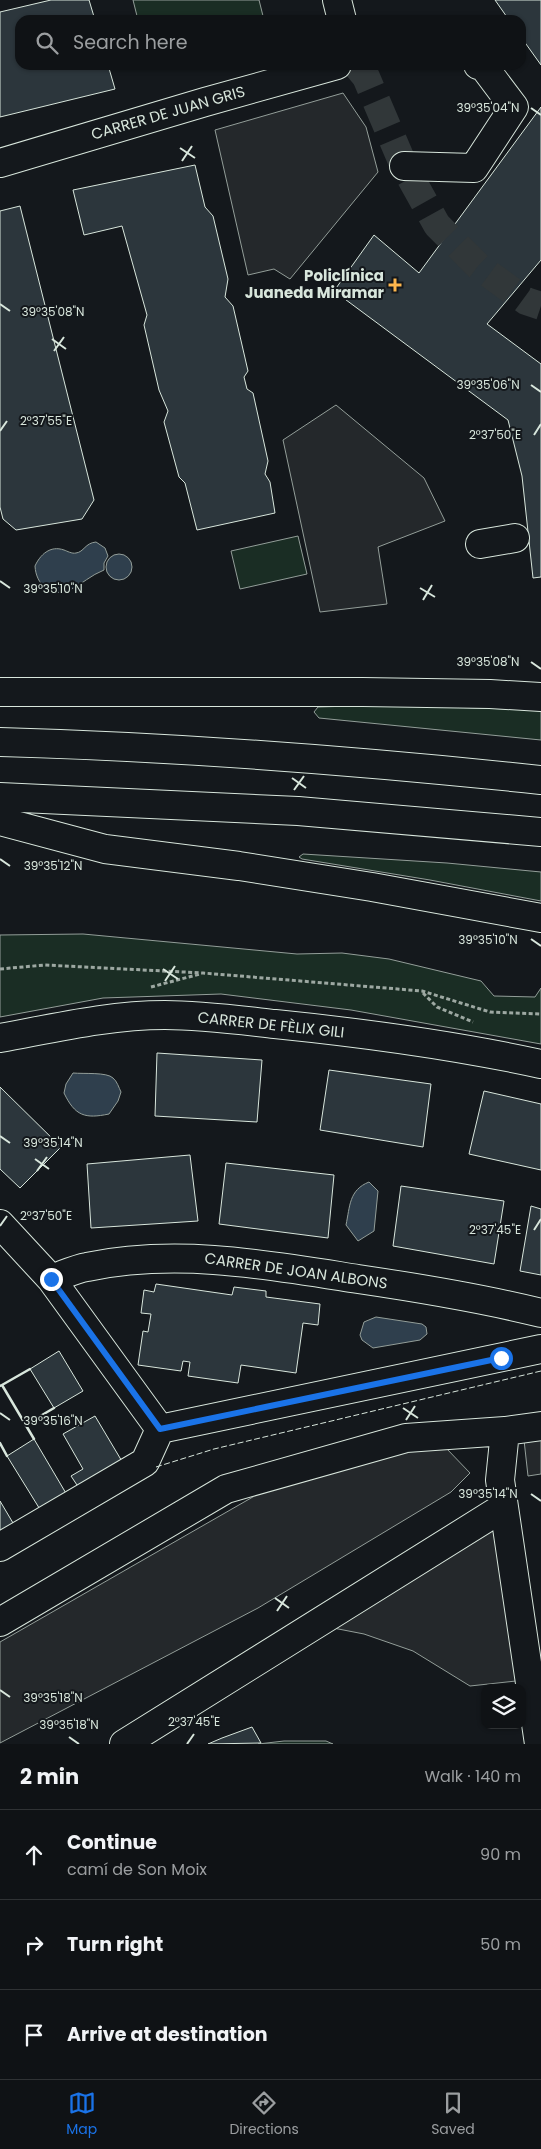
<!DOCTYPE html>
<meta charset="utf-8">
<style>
body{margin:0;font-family:Poppins,sans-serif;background:#181b1e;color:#f1f3f6}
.controls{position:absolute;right:15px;bottom:15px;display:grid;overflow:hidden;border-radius:10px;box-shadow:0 1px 4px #0004}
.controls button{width:45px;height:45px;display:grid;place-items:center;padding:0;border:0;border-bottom:1px solid #2f3234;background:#0f1215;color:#f1f3f6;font:25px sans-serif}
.stop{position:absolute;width:15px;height:15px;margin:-11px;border:4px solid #1a73e8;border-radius:50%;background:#fff}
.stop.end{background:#1a73e8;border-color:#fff;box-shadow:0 1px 5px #0008}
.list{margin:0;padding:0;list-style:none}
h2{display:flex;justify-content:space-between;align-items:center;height:65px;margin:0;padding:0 20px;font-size:21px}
h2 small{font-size:16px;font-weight:400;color:#9b9ea0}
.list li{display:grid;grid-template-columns:32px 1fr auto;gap:15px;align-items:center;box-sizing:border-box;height:90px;padding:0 20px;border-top:1px solid #2f3234}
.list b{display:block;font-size:19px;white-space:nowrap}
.list p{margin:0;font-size:16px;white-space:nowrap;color:#9b9ea0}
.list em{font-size:16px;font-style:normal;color:#9b9ea0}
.icon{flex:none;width:28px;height:28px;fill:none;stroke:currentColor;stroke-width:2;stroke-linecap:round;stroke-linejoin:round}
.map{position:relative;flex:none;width:541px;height:1744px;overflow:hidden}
.search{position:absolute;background:#0f1215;box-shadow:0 1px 4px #0004;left:15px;right:15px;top:15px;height:55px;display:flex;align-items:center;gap:12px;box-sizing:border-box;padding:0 18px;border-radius:15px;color:#9b9ea0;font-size:19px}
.sheet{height:335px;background:#0f1215}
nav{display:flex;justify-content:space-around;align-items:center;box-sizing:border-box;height:70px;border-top:1px solid #2f3234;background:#0f1215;font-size:14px;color:#9b9ea0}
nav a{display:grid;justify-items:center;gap:2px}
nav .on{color:#1a73e8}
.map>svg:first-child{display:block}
.green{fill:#1a2d24;stroke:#939e99}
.parking{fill:#24282b;stroke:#939e99}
.water{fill:#2f3f4d;stroke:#939e99}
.building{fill:#2c363c;stroke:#d8e6dc}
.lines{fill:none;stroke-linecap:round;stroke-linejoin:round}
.minor-tunnel{stroke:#313739;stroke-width:28;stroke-dasharray:28 14;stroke-linecap:butt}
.minor-casing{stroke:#d8e6dc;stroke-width:30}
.highway-casing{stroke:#d8e6dc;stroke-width:30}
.path{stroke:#9da8a2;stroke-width:3;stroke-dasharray:4 2.5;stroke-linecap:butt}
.minor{stroke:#14181c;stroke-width:28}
.highway{stroke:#14181c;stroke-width:28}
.fence{stroke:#d8e6dc;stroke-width:1;stroke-dasharray:6 2.5;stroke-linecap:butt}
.wall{stroke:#d8e6dc;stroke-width:2.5}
.route{stroke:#1a73e8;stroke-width:6}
.ticks{fill:none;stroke:#d8e6dc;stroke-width:2}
.poi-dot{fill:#ffb74d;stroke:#14181c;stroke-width:2}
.labels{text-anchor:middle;stroke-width:4;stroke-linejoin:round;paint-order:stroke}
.street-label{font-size:15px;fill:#d8e6dc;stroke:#14181c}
.poi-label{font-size:15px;font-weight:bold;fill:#d8e6dc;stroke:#14181c;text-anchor:end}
.ticks-label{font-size:12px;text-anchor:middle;fill:#d8e6dc;stroke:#14181c;stroke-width:4;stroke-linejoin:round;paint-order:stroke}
</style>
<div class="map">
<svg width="541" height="1744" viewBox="0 0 541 1744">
<rect width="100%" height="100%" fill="#14181c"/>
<path class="green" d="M133,0H259L264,20H138Z
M298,536L307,574L240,589L231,551Z
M386,705L541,710V740L319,718L314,712L318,707Z
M303,854L447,863L541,872V901L430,880L302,859L299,857Z
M83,934L297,954L342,953L389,959L481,981L494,996L535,997L541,988V1044L351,1010L221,994L103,998L0,1017V935Z
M284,1741H326L333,1744H258Z"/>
<path class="parking" d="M343,93L366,127L378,172L290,279L274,269L248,275L215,130Z
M336,405L424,478L445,521L378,547L387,604L320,612L283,440Z
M541,1438V1474L528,1476L524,1440Z
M425,1443L446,1448L470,1473L451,1492L258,1608L0,1743V1642L272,1486Z
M497,1521L516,1681L470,1686L413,1651L364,1634L323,1626Z"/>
<path class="water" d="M96,542L105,548L108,556L104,563V570C91,575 82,584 70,590C51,598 36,585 35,566C40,555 50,545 64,550C67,551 72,554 76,553C84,552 85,543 96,542Z
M106 567a13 13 0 1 1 26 0a13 13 0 1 1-26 0Z
M73,1073C84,1074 107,1072 113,1078C117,1081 119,1088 121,1092L118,1101L109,1114C85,1119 75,1116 64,1093L66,1084Z
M369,1182L378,1191L374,1231L358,1241L346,1225C350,1206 349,1190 369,1182Z
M376,1317L422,1324L426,1327L427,1334L420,1340L373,1348L362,1340L360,1335L364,1322Z"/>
<path class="building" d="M51,0H89L95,20H20V65H108L115,89L0,117V12Z
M495,0H541V65L521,37V20H509Z
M541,107V260L487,324L541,364V577L533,578L522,476L508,420L334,291L374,235L419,273Z
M195,165L205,207L213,216L228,279L225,297L233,306L248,371L244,377L247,389L253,393L268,461L265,474L270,482L275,513L197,530L185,483L179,477L164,422L168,411L159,390L144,325L147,315L122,226L84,235L73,190Z
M20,206L94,500L82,519L16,530L3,519L0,507V211Z
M157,1053L262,1060L257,1122L155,1116Z
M329,1070L431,1084L423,1147L320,1130Z
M0,1087L61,1147L20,1188L0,1169Z
M484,1091L541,1104V1170L469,1154Z
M190,1155L198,1221L91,1228L87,1164Z
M226,1163L334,1175L328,1238L219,1224Z
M401,1186L504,1201L494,1264L393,1246Z
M531,1206L541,1209V1275L520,1271Z
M156,1284L232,1295L234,1287L266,1291V1297L320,1304L318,1325L303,1323L296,1373L241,1365L238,1383L188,1376L190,1362L183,1361L181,1371L138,1365L143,1331L148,1332L151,1314L141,1313L144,1290L154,1292Z
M59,1351L83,1391L54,1408L30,1369Z
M95,1416L123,1463L79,1488L71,1476L83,1469L63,1434Z
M34,1439L67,1495L41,1511L7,1456Z
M0,1501L16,1528L0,1537Z
M252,1727L261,1743L208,1744L222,1738Z"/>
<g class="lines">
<path class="minor-tunnel" d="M356,65L366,77L404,166L437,225L478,266L526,301L541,306"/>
<defs>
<path id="minor" d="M337,0L342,20
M0,163L205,102L337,65
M404,166L474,168L514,107L484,67L478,65
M480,544L515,538
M0,1038C55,1028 109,1015 165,1015C201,1015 239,1020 275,1024C364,1033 454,1045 541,1064
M0,1224L51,1279L160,1429
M51,1279C63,1275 75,1269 87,1267C177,1248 269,1265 358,1279C419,1288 481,1298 541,1313
M160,1429L541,1349
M505,1431L500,1480L539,1744
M0,1547L145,1462L160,1429
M0,1622L226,1489L406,1438L505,1431L541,1426
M124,1744L504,1507"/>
<path id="highway" d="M0,692H363L490,694L541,697
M0,742C181,747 361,761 541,780
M0,797L298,811L541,832
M0,821L105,849L239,866L372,887L541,918"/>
</defs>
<use href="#minor" class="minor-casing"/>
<use href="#highway" class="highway-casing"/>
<path class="path" d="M0,969L45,965L203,973L422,991L490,1012L541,1014
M151,987L200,974
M423,993L437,1007L473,1022"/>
<use href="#minor" class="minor"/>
<use href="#highway" class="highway"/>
<path class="fence" d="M156,1467L214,1449L541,1371"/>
<path class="wall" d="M2,1385L30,1369
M0,1386L2,1385L34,1439
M25,1425L54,1408
M0,1443L7,1456"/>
</g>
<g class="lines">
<path class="route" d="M51,1279L160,1429L501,1358"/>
</g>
<path class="ticks" d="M531,108L541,115M180,148L195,158M182,161L192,146M0,304L10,311M52,339L66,349M54,351L64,337M531,385L541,392M0,431L7,421M534,435L541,424M0,581L10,588M420,588L435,597M423,600L432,585M531,662L541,669M292,778L306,788M294,790L304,776M0,859L10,866M531,939L541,946M163,969L178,979M165,981L175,966M0,1136L10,1143M35,1159L49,1169M37,1171L47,1157M0,1226L7,1216M534,1230L541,1219M403,1408L418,1418M0,1413L10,1420M406,1420L415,1406M531,1494L541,1501M275,1598L289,1608M277,1611L287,1596M0,1690L10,1697M69,1737L79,1744M187,1744L194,1734"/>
<path class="poi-dot" d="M392.5 277.5h5v5h5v5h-5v5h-5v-5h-5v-5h5z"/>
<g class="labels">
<g class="street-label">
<text transform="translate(168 113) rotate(-16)" y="5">CARRER DE JUAN GRIS</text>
<text transform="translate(271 1025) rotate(6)" y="5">CARRER DE FÈLIX GILI</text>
<text transform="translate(296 1271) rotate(8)" y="5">CARRER DE JOAN ALBONS</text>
</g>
<g class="poi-label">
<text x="384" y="281">Policlínica<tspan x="384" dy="17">Juaneda Miramar</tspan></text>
</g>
</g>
<g class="ticks-label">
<text x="488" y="112">39°35'04"N</text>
<text x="53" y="316">39°35'08"N</text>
<text x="488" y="389">39°35'06"N</text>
<text x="46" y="425">2°37'55"E</text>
<text x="495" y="439">2°37'50"E</text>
<text x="53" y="593">39°35'10"N</text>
<text x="488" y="666">39°35'08"N</text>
<text x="53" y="870">39°35'12"N</text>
<text x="488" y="944">39°35'10"N</text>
<text x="53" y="1147">39°35'14"N</text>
<text x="46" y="1220">2°37'50"E</text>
<text x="495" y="1234">2°37'45"E</text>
<text x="53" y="1425">39°35'16"N</text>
<text x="488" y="1498">39°35'14"N</text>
<text x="53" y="1702">39°35'18"N</text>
<text x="194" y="1726">2°37'45"E</text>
<text x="69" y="1729">39°35'18"N</text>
</g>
</svg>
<div class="controls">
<button><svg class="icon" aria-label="layers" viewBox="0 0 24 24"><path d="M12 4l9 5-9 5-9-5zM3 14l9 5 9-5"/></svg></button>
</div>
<div class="stop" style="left:501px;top:1358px"></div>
<div class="stop end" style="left:51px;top:1279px"></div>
<div class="search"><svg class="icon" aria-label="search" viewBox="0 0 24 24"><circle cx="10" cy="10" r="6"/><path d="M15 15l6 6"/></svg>Search here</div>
</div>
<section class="sheet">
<h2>2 min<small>Walk · 140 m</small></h2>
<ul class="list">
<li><svg class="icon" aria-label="ahead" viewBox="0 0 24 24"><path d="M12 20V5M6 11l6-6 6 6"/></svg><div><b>Continue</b><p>camí de Son Moix</p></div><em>90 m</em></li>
<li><svg class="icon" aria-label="right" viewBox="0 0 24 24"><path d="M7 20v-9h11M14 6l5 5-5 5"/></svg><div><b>Turn right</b></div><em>50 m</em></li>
<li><svg class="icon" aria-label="arrive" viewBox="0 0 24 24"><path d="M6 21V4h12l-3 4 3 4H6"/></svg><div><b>Arrive at destination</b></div></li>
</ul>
</section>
<nav>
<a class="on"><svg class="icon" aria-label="map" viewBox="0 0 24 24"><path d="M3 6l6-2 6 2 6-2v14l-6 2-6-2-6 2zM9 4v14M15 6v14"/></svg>Map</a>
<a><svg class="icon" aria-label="directions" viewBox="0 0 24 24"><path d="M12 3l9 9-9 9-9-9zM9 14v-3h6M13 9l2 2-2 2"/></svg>Directions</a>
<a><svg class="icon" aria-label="saved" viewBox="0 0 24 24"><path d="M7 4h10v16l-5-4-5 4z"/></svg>Saved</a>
</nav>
